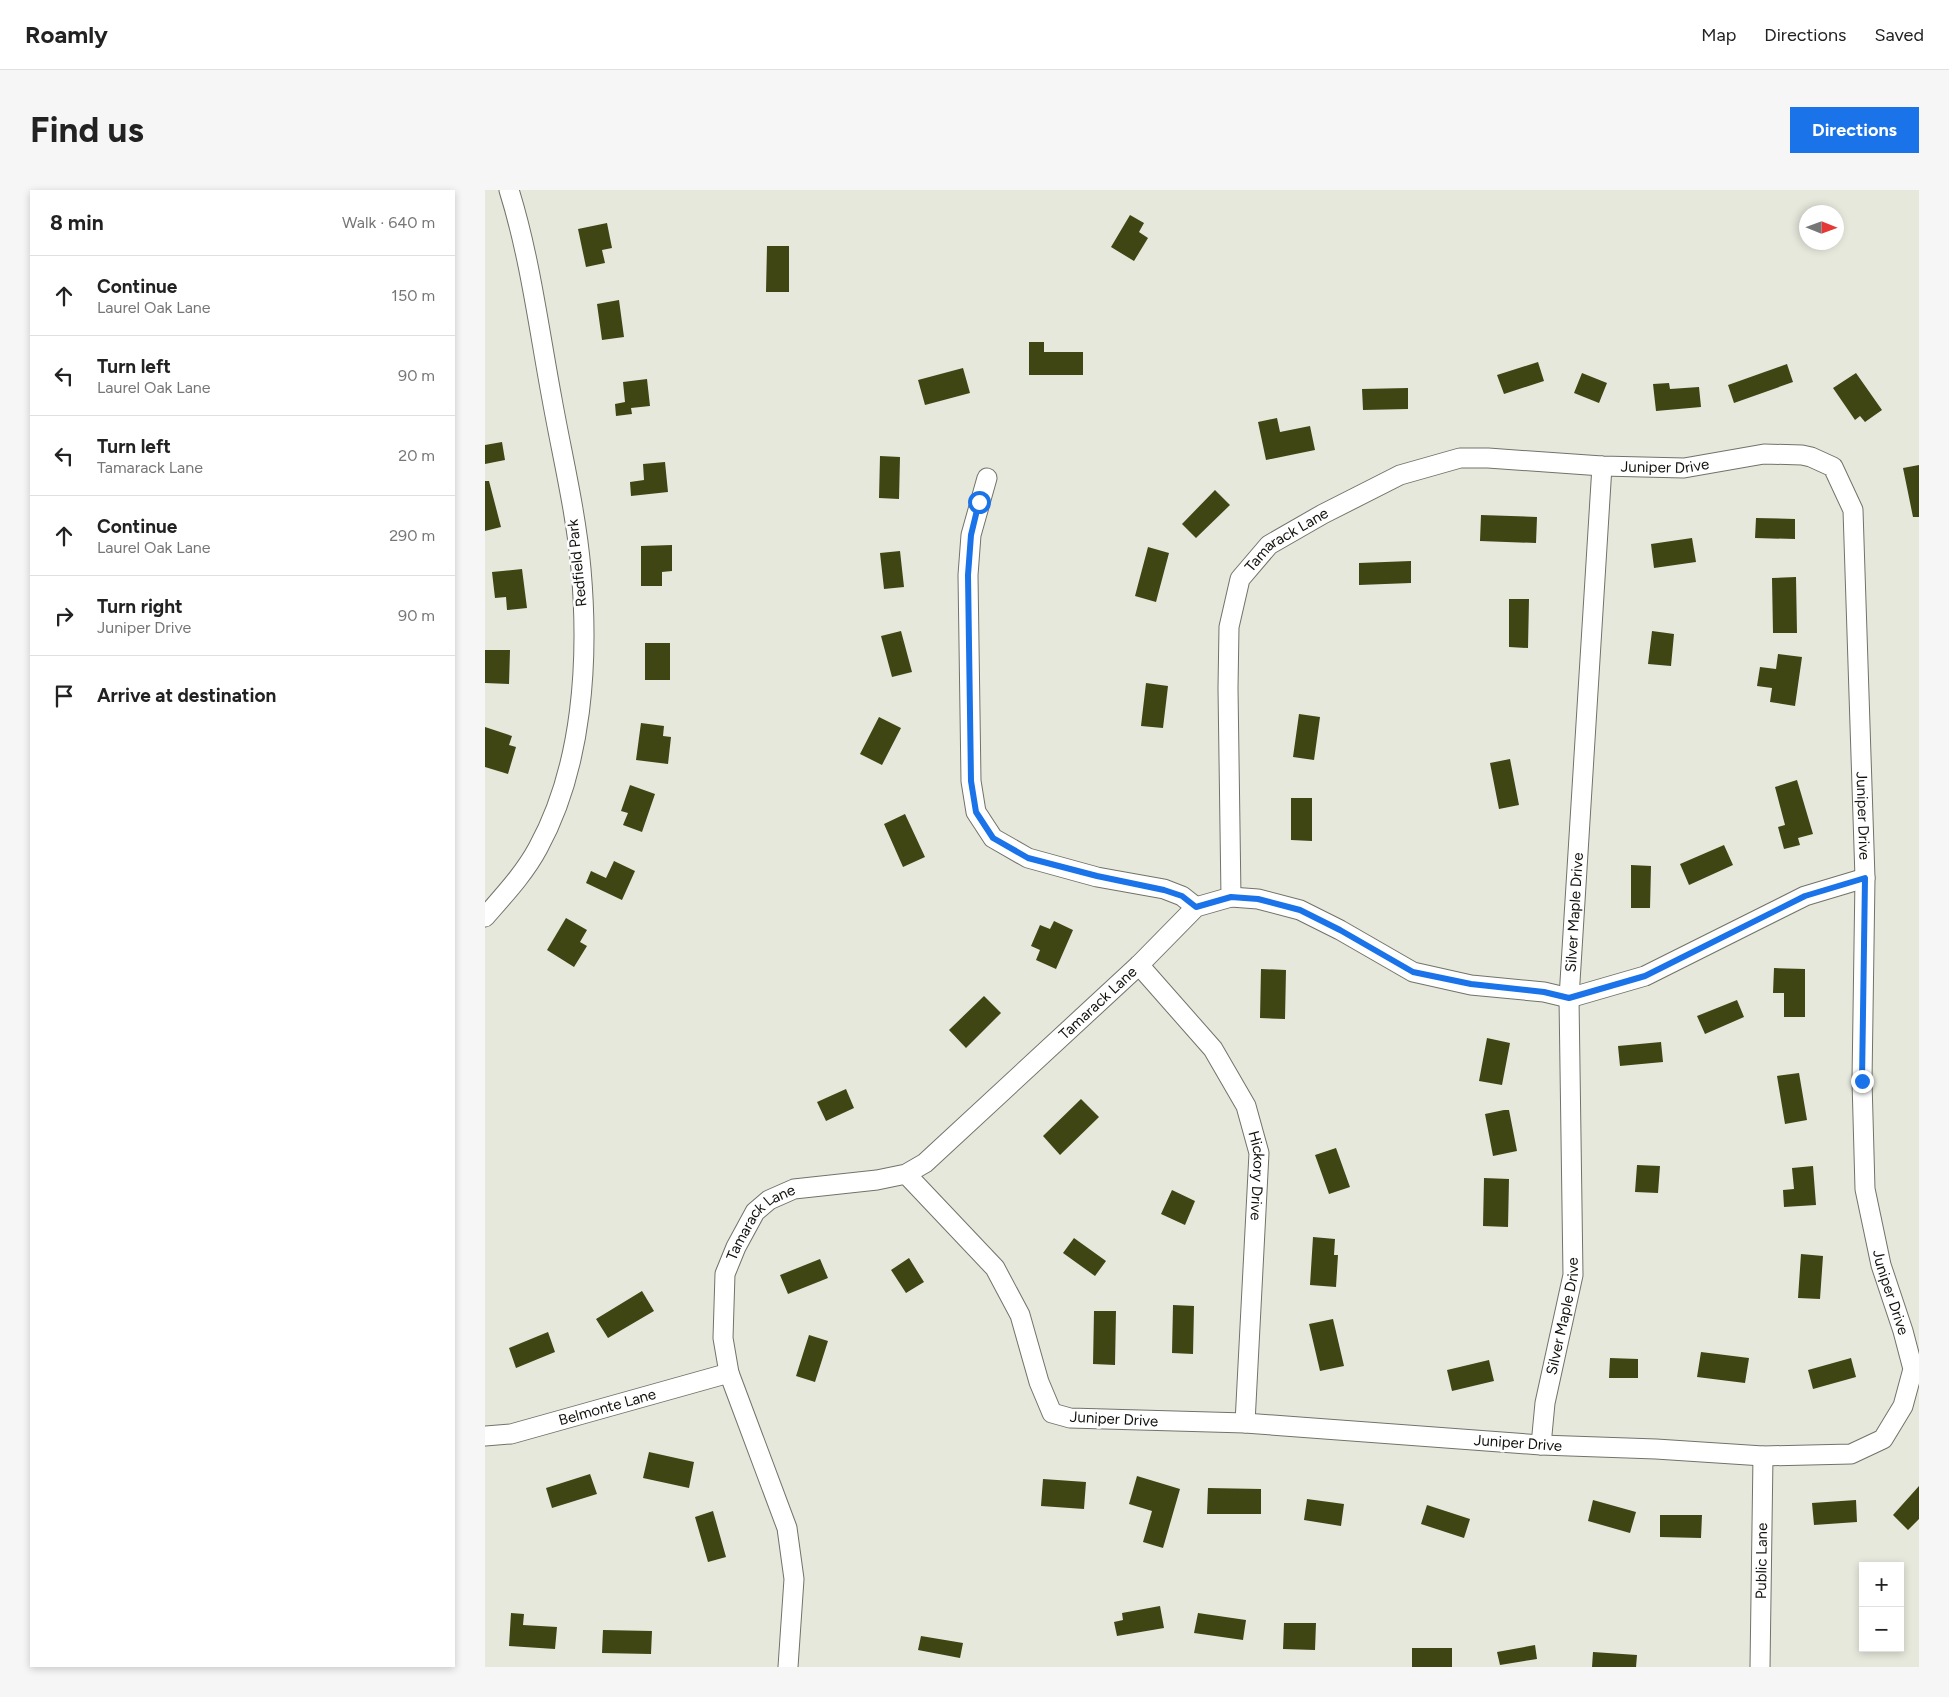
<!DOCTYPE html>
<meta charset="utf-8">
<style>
body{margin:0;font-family:Figtree,sans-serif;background:#f6f6f6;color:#222}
.controls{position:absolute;right:15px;bottom:15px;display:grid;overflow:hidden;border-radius:0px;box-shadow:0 2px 8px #0003}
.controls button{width:45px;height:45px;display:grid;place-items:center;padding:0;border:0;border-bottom:1px solid #e0e0e0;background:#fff;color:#222;font:25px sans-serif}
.compass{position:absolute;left:1314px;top:15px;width:45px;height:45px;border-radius:50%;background:#fff;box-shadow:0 2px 8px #0003;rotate:91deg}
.stop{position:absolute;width:15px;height:15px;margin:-11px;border:4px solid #1a73e8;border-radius:50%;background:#fff}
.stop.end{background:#1a73e8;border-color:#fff;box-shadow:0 1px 5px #0008}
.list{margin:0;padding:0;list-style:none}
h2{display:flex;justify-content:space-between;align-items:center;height:65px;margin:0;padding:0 20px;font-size:21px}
h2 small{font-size:16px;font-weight:400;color:#767676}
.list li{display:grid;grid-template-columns:32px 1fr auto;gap:15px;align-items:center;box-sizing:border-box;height:80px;padding:0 20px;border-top:1px solid #e0e0e0}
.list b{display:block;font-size:19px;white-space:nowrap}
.list p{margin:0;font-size:16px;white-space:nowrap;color:#767676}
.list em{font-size:16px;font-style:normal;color:#767676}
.icon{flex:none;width:28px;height:28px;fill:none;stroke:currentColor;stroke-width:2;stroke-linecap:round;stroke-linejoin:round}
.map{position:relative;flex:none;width:1434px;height:1477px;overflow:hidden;border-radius:0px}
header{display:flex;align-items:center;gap:30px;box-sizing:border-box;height:70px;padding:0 25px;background:#fff;border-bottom:1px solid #e0e0e0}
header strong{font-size:24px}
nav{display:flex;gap:28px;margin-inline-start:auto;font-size:18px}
.intro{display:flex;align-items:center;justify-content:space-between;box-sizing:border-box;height:120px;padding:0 30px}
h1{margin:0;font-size:35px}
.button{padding:12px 22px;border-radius:0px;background:#1a73e8;color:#fff;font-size:18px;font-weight:700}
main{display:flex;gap:30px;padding:0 30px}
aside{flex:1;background:#fff;border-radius:0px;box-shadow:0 2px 8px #0003}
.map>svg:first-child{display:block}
.building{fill:#404514}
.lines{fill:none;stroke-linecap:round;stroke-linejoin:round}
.minor-casing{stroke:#717368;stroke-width:21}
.minor{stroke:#fff;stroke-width:19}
.route{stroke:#1a73e8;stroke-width:6}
.labels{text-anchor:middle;stroke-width:5;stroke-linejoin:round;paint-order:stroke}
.street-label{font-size:15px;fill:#12120e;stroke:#fff}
</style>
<header>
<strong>Roamly</strong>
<nav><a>Map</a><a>Directions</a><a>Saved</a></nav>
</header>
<div class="intro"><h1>Find us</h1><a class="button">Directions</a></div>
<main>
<aside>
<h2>8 min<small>Walk · 640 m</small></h2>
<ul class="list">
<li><svg class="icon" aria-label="ahead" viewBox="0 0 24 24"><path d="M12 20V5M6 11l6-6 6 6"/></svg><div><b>Continue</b><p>Laurel Oak Lane</p></div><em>150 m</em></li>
<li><svg class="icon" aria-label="left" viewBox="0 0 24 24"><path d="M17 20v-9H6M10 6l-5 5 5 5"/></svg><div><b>Turn left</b><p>Laurel Oak Lane</p></div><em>90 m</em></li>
<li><svg class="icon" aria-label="left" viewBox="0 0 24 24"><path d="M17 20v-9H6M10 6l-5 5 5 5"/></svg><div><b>Turn left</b><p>Tamarack Lane</p></div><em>20 m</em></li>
<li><svg class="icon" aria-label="ahead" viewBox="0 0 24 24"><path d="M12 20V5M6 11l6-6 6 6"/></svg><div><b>Continue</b><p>Laurel Oak Lane</p></div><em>290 m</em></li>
<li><svg class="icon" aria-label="right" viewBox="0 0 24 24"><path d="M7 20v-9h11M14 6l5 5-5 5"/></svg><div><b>Turn right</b><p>Juniper Drive</p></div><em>90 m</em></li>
<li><svg class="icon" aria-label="arrive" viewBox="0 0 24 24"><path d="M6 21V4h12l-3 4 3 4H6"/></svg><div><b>Arrive at destination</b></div></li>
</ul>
</aside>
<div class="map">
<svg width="1434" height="1477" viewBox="0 0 1434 1477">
<rect width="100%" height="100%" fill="#e6e8dc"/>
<path class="building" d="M645,25L659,33L654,42L663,48L649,71L626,57Z
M122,33L127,58L117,60L120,73L101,77L93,39Z
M282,56H304V102H281Z
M134,110L139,147L117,150L112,114Z
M544,152H559V162H598V185H544Z
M1053,172L1059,191L1019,204L1012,185Z
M1302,174L1308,192L1249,213L1243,195Z
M478,178L485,203L440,215L433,190Z
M1097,183L1122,193L1114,213L1089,203Z
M1371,183L1397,220L1380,232L1375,226L1370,230L1348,198Z
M162,189L165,216L146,218L147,224L131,226L130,214L140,212L138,192Z
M1184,193L1185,199L1214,197L1216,217L1171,221L1168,194Z
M923,198V219L878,220L877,199Z
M792,228L795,242L825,236L830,260L781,270L773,232Z
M17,252L20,270L0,274V255Z
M395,266L415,267L414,309L394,308Z
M180,272L183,302L146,306L145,292L159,290L158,274Z
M1434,275V327H1428L1418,278Z
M0,291H4L16,337L0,341Z
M730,300L745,315L711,348L697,334Z
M996,325L1052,327L1051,353L995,351Z
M1271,328L1310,329V349L1270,348Z
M1207,348L1211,372L1169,378L1166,354Z
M187,355V381L177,382V396H156V356Z
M663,357L684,363L671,412L650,406Z
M415,361L419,397L399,399L395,363Z
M926,371V393L874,395V373Z
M37,379L42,418L22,420L21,407L10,408L7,382Z
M1311,387L1312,443H1288L1287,388Z
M1024,409H1044L1043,458L1024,457Z
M416,441L427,482L407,487L396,446Z
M1167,441L1189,444L1186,476L1163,474Z
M160,453H185V490H160Z
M0,460H25L24,494L0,493Z
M1293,464L1317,467L1310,516L1285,512L1287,498L1272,496L1275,477L1291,479Z
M661,493L683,496L678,538L656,536Z
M814,524L835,527L829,570L808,567Z
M394,527L416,538L397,575L375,564Z
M156,533L179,536L178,546L186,547L183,574L151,570Z
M0,537L27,546L24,555L31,557L23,584L0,577Z
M1025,569L1034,615L1014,619L1005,573Z
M1312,590L1328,644L1313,648L1315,655L1299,659L1293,637L1300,635L1290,597Z
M145,595L170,604L157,642L138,635L143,623L136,621Z
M806,608H827V651L806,650Z
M420,624L440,667L418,677L399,634Z
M1239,655L1248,675L1204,695L1195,674Z
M129,671L150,681L137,710L101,693L106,681L121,688Z
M1146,675L1166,676L1165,718H1146Z
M81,728L102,740L95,752L102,756L89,777L62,760Z
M569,731L588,740L571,779L551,770L555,760L546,756L555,735L565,739Z
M1289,778L1320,779V827H1299V803H1288Z
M776,779L801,780L800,829L775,828Z
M499,806L516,823L481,858L464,840Z
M1252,810L1259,827L1220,844L1212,826Z
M1002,848L1025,853L1017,895L994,891Z
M1176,852L1178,872L1135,876L1133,856Z
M1314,883L1322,930L1300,934L1292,886Z
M361,899L369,918L341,931L332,912Z
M596,909L614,927L575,965L558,946Z
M1019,920H1024L1032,961L1008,966L1000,924Z
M851,958L865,997L844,1004L830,965Z
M1152,975L1175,976L1173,1003L1150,1002Z
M1328,976L1331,1015L1299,1017L1298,1000L1309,999L1307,978Z
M999,988L1024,989L1023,1037L998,1036Z
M687,1000L710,1011L700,1035L676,1024Z
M828,1047L850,1049L849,1065H853L851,1097L825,1095Z
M589,1048L621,1071L610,1086L578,1063Z
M1316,1064L1338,1066L1335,1109L1313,1108Z
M424,1068L439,1092L421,1103L406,1080Z
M335,1069L343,1088L303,1104L295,1085Z
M157,1101L169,1121L123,1148L111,1129Z
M688,1115L709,1116L708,1164L687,1163Z
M609,1121H631L630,1175L608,1174Z
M848,1129L859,1176L835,1181L824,1134Z
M63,1142L70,1162L31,1178L24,1158Z
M324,1145L343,1151L330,1192L311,1186Z
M1216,1162L1264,1168L1260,1193L1212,1187Z
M1125,1168L1153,1169V1188H1124Z
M1366,1168L1371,1187L1328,1199L1323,1180Z
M1004,1170L1009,1191L967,1201L962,1180Z
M164,1262L209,1272L204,1298L158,1288Z
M105,1284L112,1304L67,1318L61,1298Z
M652,1286L695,1299L678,1358L658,1352L667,1321L644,1314Z
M558,1289L601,1292L599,1319L556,1316Z
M1434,1296V1329L1423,1340L1408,1325Z
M723,1298L776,1299V1324H722Z
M822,1309L859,1314L856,1336L819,1330Z
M1108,1310L1151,1322L1145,1343L1103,1331Z
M1371,1310L1372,1332L1329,1335L1327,1313Z
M942,1315L985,1329L979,1348L936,1334Z
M228,1321L241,1367L223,1372L210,1327Z
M1175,1325H1217L1216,1348L1175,1347Z
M675,1416L679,1438L632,1446L629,1432L638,1430L637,1423Z
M26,1423L39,1424L38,1435L72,1437L70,1459L24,1456Z
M713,1423L761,1430L758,1450L709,1443Z
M799,1433H831L830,1460L798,1459Z
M118,1440L167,1441L166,1464L117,1463Z
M436,1446L478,1453L475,1468L433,1460Z
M1050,1455L1052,1469L1015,1475L1012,1462Z
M927,1458H967V1477H927Z
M1108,1462L1152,1465L1151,1477H1107Z"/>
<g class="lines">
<defs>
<g id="minor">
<path d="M502,288L486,345L483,385L486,591L491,622L508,648L543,668L612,687L679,699L697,706L711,717"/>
<path d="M746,707L773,709L815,720L855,740L928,782L986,795L1059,802L1084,808L1160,786L1320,706L1380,688"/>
<path d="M0,727C19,705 39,684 53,658C98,576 104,470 96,379C91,322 77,265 67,209C54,140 45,67 24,0"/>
<path id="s1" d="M654,775L728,859L761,916L774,963L760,1233"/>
<path id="s2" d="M0,1246L26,1244L244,1183"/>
<path id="s3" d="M1056,1255L1060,1213L1088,1085L1084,808L1117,276"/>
<path id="s4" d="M303,1477L309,1389L302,1338L244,1183L238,1148L240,1084L251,1057L270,1022L284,1010L309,999L392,990L421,984L440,973L654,775L711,717L746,707L743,498L744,437L755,389L784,355L838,324L915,285L975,268H1003L1117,276L1199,278L1279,264L1317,265L1326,267L1348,277L1368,320L1380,688L1377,891L1380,999L1396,1075L1418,1141L1428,1179L1418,1216L1398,1249L1366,1264L1278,1266L1171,1259L1056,1255L760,1233L585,1228L567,1223L554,1192L535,1125L510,1078L421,984"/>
<path id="s5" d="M1275,1477L1278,1266"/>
</g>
</defs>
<use href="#minor" class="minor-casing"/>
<use href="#minor" class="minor"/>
</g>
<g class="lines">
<path class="route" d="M494,312L486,345L483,385L486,591L491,622L508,648L543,668L612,686L679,700L697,706L711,717L746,707L773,709L815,720L855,740L928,782L986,794L1059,802L1084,808L1160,786L1320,706L1380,688L1377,891"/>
</g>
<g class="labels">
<g class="street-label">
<text dy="5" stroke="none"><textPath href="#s4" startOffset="1844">Juniper Drive</textPath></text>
<text dy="5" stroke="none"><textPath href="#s4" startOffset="1445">Tamarack Lane</textPath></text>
<text transform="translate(92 373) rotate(-96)" y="5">Redfield Park</text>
<text dy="5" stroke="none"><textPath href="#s4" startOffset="2369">Juniper Drive</textPath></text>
<text dy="5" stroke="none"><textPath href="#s3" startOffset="536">Silver Maple Drive</textPath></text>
<text dy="5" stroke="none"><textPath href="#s4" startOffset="890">Tamarack Lane</textPath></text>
<text dy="5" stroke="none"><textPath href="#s1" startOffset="249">Hickory Drive</textPath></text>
<text dy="5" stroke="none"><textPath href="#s4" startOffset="470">Tamarack Lane</textPath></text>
<text dy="5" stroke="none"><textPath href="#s4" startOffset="2849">Juniper Drive</textPath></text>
<text dy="5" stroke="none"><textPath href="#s3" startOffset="131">Silver Maple Drive</textPath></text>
<text dy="5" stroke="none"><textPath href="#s2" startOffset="126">Belmonte Lane</textPath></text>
<text transform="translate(629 1229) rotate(3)" y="5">Juniper Drive</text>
<text transform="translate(1033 1253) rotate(4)" y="5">Juniper Drive</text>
<text dy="5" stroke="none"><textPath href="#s5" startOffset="106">Public Lane</textPath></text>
</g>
</g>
</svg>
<div class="controls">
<button>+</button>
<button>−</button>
</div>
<svg class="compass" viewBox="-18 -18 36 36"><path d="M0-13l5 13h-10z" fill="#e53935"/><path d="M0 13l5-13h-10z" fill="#767676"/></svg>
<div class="stop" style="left:494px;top:312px"></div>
<div class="stop end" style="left:1377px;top:891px"></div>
</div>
</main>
